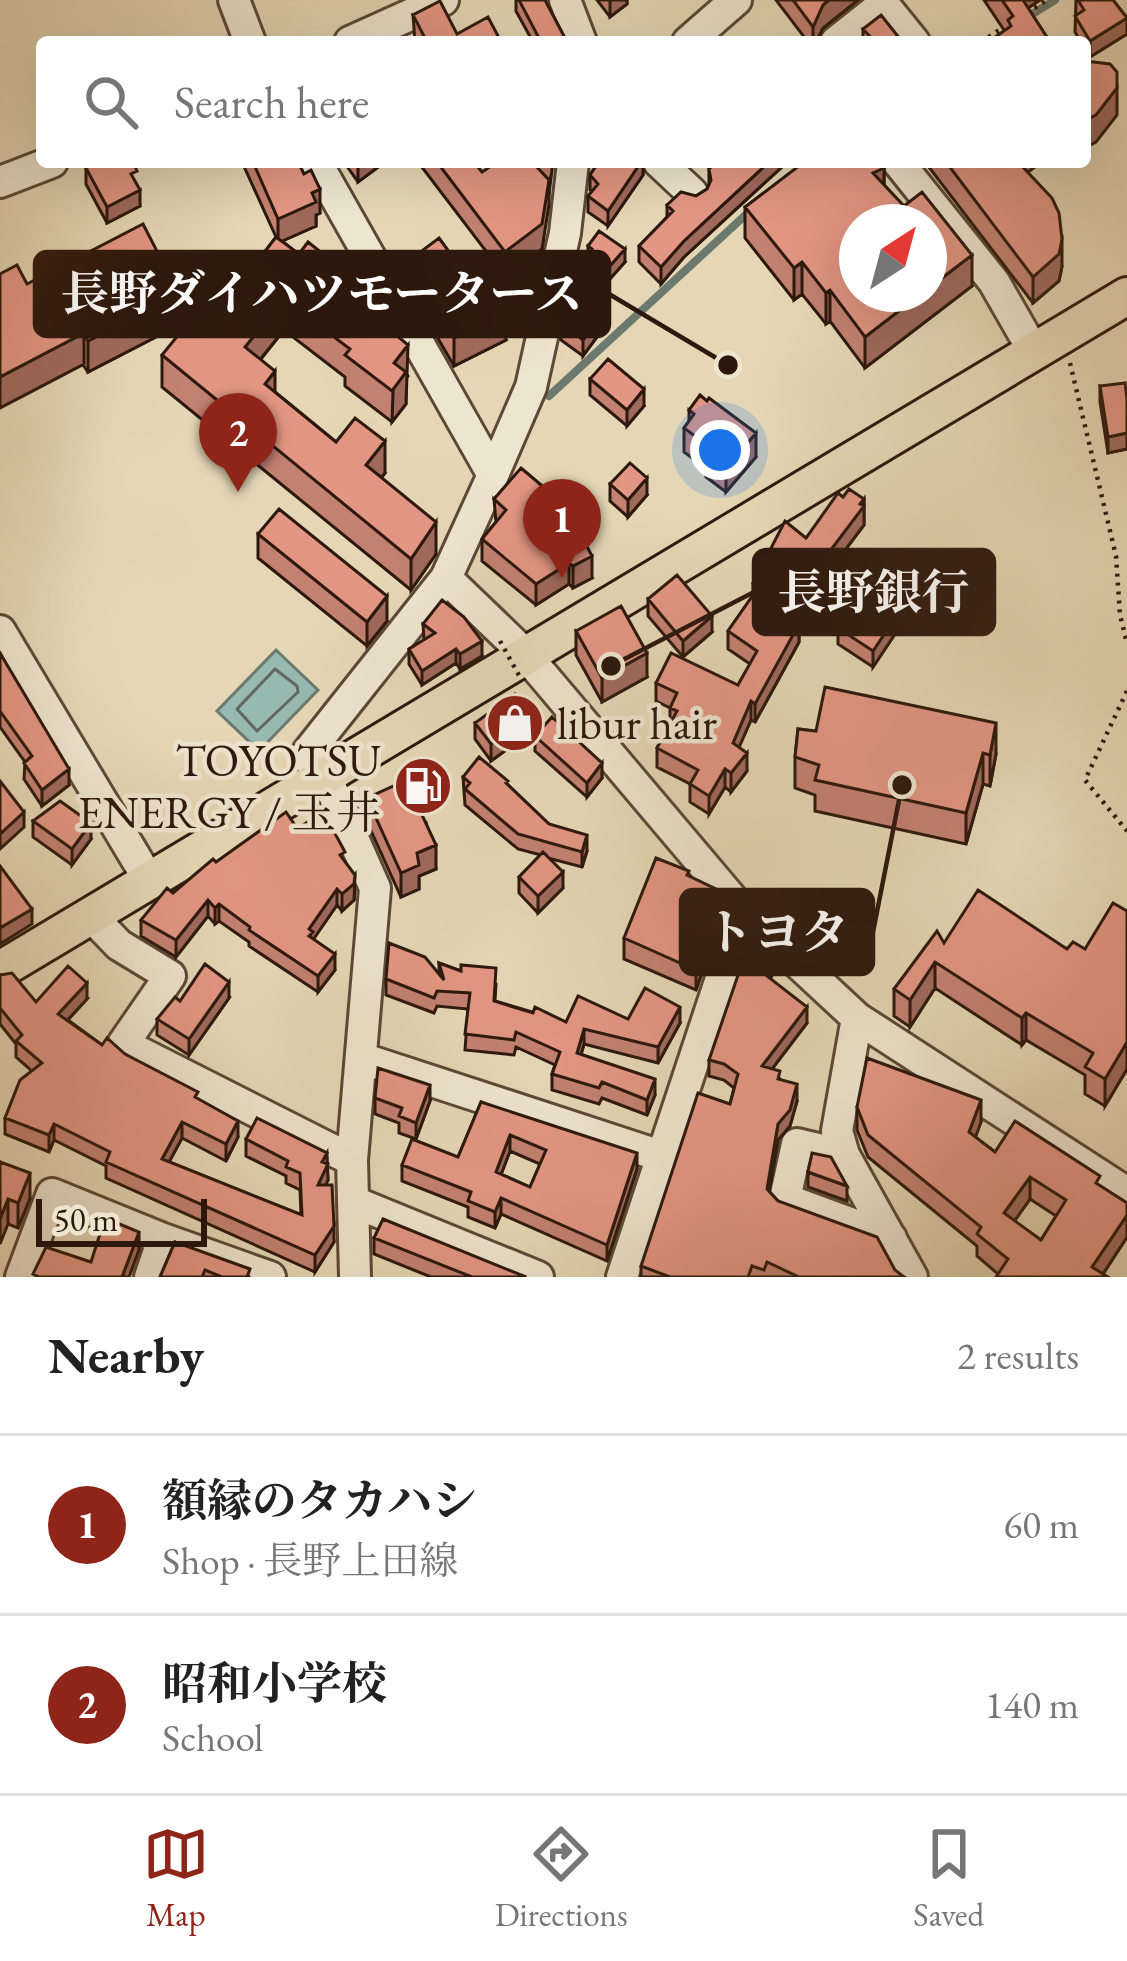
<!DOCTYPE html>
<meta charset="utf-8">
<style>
body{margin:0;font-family:"EB Garamond","Noto Serif JP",serif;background:#f2f2f2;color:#222}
.compass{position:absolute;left:839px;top:204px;width:108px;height:108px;border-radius:50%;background:#fff;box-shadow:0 12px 48px #0002;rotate:36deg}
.scale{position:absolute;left:36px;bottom:30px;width:171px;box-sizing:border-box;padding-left:12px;border:6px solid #2d180d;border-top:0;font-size:33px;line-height:42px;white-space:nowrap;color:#2d180d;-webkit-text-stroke:9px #eee5cf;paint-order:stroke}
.you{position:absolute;left:720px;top:450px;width:42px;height:42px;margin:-30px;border:9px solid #fff;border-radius:50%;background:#1a73e8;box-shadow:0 0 0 18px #1a73e833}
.badge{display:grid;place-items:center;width:78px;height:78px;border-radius:50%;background:#8f2418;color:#fff;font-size:39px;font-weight:700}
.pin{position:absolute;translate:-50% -99px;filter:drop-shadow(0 3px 6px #0008)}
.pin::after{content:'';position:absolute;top:63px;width:42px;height:36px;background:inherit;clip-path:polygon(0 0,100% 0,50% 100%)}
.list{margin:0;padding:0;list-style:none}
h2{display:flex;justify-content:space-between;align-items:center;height:156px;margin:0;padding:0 48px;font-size:51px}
h2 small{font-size:39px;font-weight:400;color:#767676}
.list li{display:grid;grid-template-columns:78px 1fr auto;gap:36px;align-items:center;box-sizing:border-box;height:180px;padding:0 48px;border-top:3px solid #e0e0e0}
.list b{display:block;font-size:45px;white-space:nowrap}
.list p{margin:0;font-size:39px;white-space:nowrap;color:#767676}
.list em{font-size:39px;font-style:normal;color:#767676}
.icon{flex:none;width:66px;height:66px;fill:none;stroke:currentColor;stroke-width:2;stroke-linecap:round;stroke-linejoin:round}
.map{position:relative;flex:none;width:1127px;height:1277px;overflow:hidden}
.search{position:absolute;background:#fff;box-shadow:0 12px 48px #0002;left:36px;right:36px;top:36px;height:132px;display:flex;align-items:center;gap:30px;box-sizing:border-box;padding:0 42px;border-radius:12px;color:#767676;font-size:45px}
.sheet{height:516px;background:#fff}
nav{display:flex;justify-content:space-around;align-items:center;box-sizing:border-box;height:168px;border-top:3px solid #e0e0e0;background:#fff;font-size:33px;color:#767676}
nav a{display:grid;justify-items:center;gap:6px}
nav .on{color:#8f2418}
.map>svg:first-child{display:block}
.water{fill:#96b9b1;stroke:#6c796f;stroke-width:3}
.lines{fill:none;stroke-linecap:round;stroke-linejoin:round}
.shore{stroke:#62685f;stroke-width:3}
.stream{stroke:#6c796f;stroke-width:8}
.minor-casing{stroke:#5b4837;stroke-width:36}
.major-casing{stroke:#2d180d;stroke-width:42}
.path{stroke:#2d180d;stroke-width:4.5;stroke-dasharray:3 6;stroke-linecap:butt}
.minor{stroke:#eee5cf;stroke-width:30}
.major{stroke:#e5d7b5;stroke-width:36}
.path-bridge{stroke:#2d180d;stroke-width:4.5;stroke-dasharray:3 6;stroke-linecap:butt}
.wall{fill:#c38171;stroke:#2d180d;stroke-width:3;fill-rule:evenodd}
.shaded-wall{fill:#9f695c;stroke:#2d180d;stroke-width:3}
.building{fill:#e39683;stroke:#2d180d;stroke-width:3;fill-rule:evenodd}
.labels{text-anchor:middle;stroke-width:9;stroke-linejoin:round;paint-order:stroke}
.poi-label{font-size:45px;fill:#2d180d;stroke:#eee5cf;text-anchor:start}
.leader{fill:none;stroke:#2d180d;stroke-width:4.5}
.callout-dot{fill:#2d180d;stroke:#eee5cf;stroke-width:4.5}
.callout{fill:#2d180d;stroke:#2d180d;stroke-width:4.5}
.callout-label{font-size:48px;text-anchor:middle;font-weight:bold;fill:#fff}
</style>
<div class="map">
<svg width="1127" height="1277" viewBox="0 0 1127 1277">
<rect width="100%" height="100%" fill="#e5d7b5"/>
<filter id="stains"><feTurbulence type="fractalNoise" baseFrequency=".00167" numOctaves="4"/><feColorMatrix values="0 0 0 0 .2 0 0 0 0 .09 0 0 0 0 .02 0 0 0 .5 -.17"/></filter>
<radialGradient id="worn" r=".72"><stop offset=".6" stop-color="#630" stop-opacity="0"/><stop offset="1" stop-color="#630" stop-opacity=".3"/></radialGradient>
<path class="water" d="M276,650L318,690L259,751L217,711Z"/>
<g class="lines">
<path class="shore" d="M275,669L297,686L298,692L257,731L237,709Z"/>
<path class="stream" d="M1026,18L1055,0
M549,396L752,209"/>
<defs>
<path id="minor" d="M234,0L250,42
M565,0L581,42
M880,0L914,42
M350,42L443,0
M688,42L736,0
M836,42L884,4
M316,162L493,475
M659,162L692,193
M898,162L994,282L1034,352
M0,182L52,162
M446,578L524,653L743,912L857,1018L1127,1193
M0,631L149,880
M91,916L119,945L170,976L123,1044L352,1160
M857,1018L837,1131L844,1155L912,1277
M361,1058L664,1157
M844,1155L797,1144L785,1199L891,1238
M354,1202L538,1277
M21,1277L52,1194L163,1239L270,1277
M150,1277L163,1239
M355,1277L352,1160L375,888L326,777L312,764L308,752L446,578L493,475L531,387L565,233L573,162
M622,1277L743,912"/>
<path id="major" d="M0,970L1127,296"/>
</defs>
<use href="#minor" class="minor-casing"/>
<use href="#major" class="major-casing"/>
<path class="path" d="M1027,13L1047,0
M981,42L1007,25
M1070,363L1116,556L1120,615L1127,643
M1127,691L1085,780L1127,831"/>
<use href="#minor" class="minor"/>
<use href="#major" class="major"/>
<path class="path-bridge" d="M500,641L521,679"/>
</g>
<path class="wall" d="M516,0H545L567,42H533L516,11Z
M597,0H627V4L610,17Z
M776,0H858L823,28L816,42H808Z
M984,0H1040L1028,8L1050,42L1004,30Z
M1076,0H1113L1127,18V34L1090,57L1085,48V42H1081L1075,32Z
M413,15L457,34L498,42H415Z
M863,29L909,42H863Z
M242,162H298L320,213L316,215V226L282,241L332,281L408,376L406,379V404L392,422L345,386V377L284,330L261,359L275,392L336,442L385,473L381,478L436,554L411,590L162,387V355L197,328L244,279L276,237Z
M344,162H385L358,182Z
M418,162H474L482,172L553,162L542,249L505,276Z
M595,162H643V175L608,226L588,212V196L592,192L590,190V175L597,164Z
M784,162V165L684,257L661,284L639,262V246L667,217V205L696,196L707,189L709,184V169Z
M884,162V185L972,286L865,368L830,321L826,324L802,294L794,300L745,238V207Z
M925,162H1041L1028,172L1062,266L1059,281L1033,303Z
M86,168L137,185L140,206L107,223L86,184Z
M588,246L625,262L592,299L574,284V271L588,254Z
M415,256L506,340L454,366L425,316V299L415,285Z
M27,284L179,325L88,372Z
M561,324L602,330L583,356L561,340Z
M590,379L644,406L627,426L590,395Z
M1100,386L1127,399V449L1108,453L1100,402Z
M689,410L756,457L726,492L706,477V468L684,452V428L689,422Z
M610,484L647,495L628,517L610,501Z
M843,497L864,499V525L833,566V577L799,636V642L755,722L751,720L739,747L747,771L731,792L725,787L709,814L690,802V784L657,767V748L670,725V708L656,701V683L738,685L750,664L728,649V631L753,595V583L806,538Z
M494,499L592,578L573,588L569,584L536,605L482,561V539L496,522Z
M258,534L387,621L367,646L258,558Z
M648,599L712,632L683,657L648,616Z
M423,624L482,656L460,669L456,663L422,685L409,664V649L424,640Z
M838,628L895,634L873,667L838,644Z
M576,631L647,677L602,702L576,655Z
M0,653L69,785L42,806L24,779L25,762L0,727Z
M475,723L531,732L491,761L475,739Z
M798,729L996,754L990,786L983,784L966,844L815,811V795L795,788V757Z
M535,736L602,778L587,797L535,751Z
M463,777L508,785L549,824L587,851L582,867L548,858L563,888L538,913L519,893V877L541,855L518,849L465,805Z
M367,798L426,822L436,869L419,876V889L401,897L367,822Z
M33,821L91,839L72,865L33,837Z
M297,828L345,861L355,891L354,900L342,911L337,905L313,939L335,970L318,992L249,946V942L219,921L215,924L208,916L176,957L141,936V920L173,893L216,862Z
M689,876L716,910L706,934L708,955L696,990L624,959V938Z
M1127,911V1069L1105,1106L1085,1094V1075L1026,1040L1022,1045L935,988L910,1027L894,1016V989L944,943L1085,949Z
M439,963L496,984L495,1001L566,1022L628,1019L680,1023L658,1063L584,1044L581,1054L655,1095L647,1115L602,1098L599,1104L552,1090V1074L555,1065L516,1047L514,1055L465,1050L468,1009L437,1006L434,1013L386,995V979L439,974Z
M773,974L770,978L807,1023L772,1069L797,1101L790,1126L778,1140L769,1191L778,1201L904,1277H641V1266L730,1104L734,1088L724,1080L709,1076V1060Z
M0,975L36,1002L87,999L68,1020L102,1045L125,1054L198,1099L238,1137L226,1161L182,1138L169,1162L301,1215L300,1190L286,1183V1176L246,1156V1139L327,1163L328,1180L325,1185L334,1242L315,1272L106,1178V1166L54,1140L49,1152L5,1134V1118L32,1071L16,1057V1044L0,1024Z
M229,998L189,1055L157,1035V1019L180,1001Z
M375,1098L430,1101L416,1139L399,1133V1123L375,1114Z
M481,1102L637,1169L607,1261L501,1214L495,1228L468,1217V1207L402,1181V1165L458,1157ZM510,1151L540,1164L530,1187L501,1174Z
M857,1107L981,1122L975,1137L995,1152L1100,1186L1127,1203V1237L1103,1274H998L977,1256V1246L868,1157L857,1130ZM1030,1199L1056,1216L1041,1240L1014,1221Z
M0,1162L30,1198L18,1228L8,1224Z
M808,1172L847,1186V1201L808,1187Z
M374,1238L526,1277H431L374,1254Z
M175,1242L250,1277H160Z"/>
<path class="shaded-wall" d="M610,0H627V4L610,17Z
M829,0H858L823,28L816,42H813V27L823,5Z
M1016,0H1040L1016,16Z
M1127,18V34L1090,57V41Z
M1117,88V115L1096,142L1086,147V120Z
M358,162H385L358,182Z
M641,162H643V175L608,226V211Z
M769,162H784V165L684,257L661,284V267L684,241Z
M879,162H884V199L873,173Z
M1014,162H1041L1014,183Z
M549,180V205L542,249L505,276V252Z
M320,189V213L316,215V226L278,243V219L312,193Z
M140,190V206L107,223V207Z
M1062,239V266L1059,281L1033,303V277Z
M625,249V262L592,299V286Z
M972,255V286L865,368V337L921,294H929V288Z
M332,261V292L323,273Z
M802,262V294L794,300V268Z
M830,290V321L826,324V293Z
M179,294V325L88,372V341Z
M284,299V330L245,378V347Z
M506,311V340L454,366V338Z
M602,314V330L583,356V340Z
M84,333V364L0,408V377Z
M408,345L406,404L392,422L394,363Z
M275,371V403L265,384Z
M644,389V406L627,426V410Z
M756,433V457L726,492V468Z
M1127,433V449L1108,453V437Z
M385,441V473L366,497V465Z
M647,478V495L628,517V500Z
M864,499V525L833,566V577L799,636V642L755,722V704L827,555Z
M436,522V554L411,590V559Z
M592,556V578L573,588V566Z
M569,563V584L536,605V584Z
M387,596V621L367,646V622Z
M712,616V632L683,657V641Z
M895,618V634L873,667V651Z
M482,641V656L460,669V654Z
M456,649V663L422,685V671Z
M647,653V677L602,702V678Z
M751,701V720L733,761V743Z
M531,715V732L491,761V744Z
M996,723V754L990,786V755Z
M747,753V771L731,792V773Z
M983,753V784L966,844V813Z
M602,763V778L587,797V783Z
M69,769V785L42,806V790Z
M725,769V787L709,814V796Z
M24,812V827L0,849V834Z
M91,823V839L72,865V849Z
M587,835V851L582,867V852Z
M436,845V869L419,876V889L401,897V873L417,853Z
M563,872V888L538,913V896Z
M355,875L354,900L342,911V894Z
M337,889V905L313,940V948L309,929Z
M716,889V910L699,951V931Z
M208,900V916L176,957V940Z
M219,904V921L215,924V908Z
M32,909V924L0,944V928Z
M708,934V955L696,990V970Z
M335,954V970L318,992V976Z
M773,957V974L763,989V973Z
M935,962V988L910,1027V1000Z
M229,982V998L189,1055V1039Z
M87,983V999L58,1030V1014Z
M680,1007V1023L658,1063V1047Z
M807,1007V1023L762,1082V1066Z
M1026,1013V1040L1022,1045V1018Z
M584,1029V1044L577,1069V1053Z
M1127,1042V1069L1105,1106V1079Z
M655,1079V1095L647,1115V1100Z
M797,1084V1101L790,1126L778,1140L767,1205V1189L778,1124Z
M430,1085V1101L416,1139V1123Z
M981,1100V1122L969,1155V1132Z
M238,1121V1137L226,1161V1144Z
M182,1122V1138L162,1175V1159Z
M54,1124V1140L49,1152V1135Z
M510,1135V1151L496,1188V1172Z
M327,1153L328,1180L318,1202V1185L322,1162Z
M637,1153V1169L607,1261V1245Z
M30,1173V1198L18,1228V1203Z
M1030,1177V1199L1004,1236V1213Z
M501,1198V1214L495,1228V1212Z
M8,1199V1224L0,1244V1219Z
M1127,1215V1237L1101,1277L1092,1267Z
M334,1226V1242L315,1272V1255Z
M139,1232V1250L129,1277H122Z"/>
<path class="building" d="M519,0H545L567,42H541Z
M793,0H829L823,5L813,27Z
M1002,0H1023L1050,42H988L1011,26L1008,20L1013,16Z
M1078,0H1113L1127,18L1090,41L1075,16L1084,10Z
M440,1L457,34L488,17L498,36L488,42H427L413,15Z
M881,15L900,39L909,42H875L863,29Z
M1085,61L1110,64L1117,72V88L1096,115L1086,120Z
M97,162H133L137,171L131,174L140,190L107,207L86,168Z
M253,162H298L304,174L311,170L320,189L312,193L316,202L278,219Z
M437,162H474L482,172L497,162H551L535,165L549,180L542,224L505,252Z
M599,162H641L608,211L588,196L598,184L590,175Z
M716,162H769L684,241L661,267L639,246L673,211L667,205L681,192L696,196L707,189L711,180L709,169Z
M804,162H880L884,168L873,173L904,206L922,192L972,255L929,288V222H857V294H921L865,337L830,290L826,293L802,262L794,268L745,207Z
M946,162H1018L1052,198L1059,213L1062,239L1059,254L1033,277Z
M143,224L179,294L88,341L84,333L0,377V274L17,265L27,284Z
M599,231L625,249L592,286L574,271L592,249L588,246Z
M276,237L299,254L308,242L332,261L323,273L408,345L394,363L406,372L392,391L345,355L350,349L284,299L245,347L275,371L265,384L336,442L355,418L385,441L366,465L436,522L411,559L162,355L192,318L197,328L240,276L244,279Z
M439,238L477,290L491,282L506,311L454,338L425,287L433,281L415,256Z
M573,292L602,314L583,340L561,324L567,300Z
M608,359L644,389L627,410L590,379Z
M1125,383L1127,399V433L1108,437L1100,386Z
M700,395L707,401L709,398L756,433L726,468L706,453L710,447L684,428L694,414L689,410Z
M630,463L647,478L628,500L610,484Z
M521,468L579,517L573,521L592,556L573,566L569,563L536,584L482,539L506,510L494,499Z
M849,489L864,499L860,504L864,506L827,555L833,559L797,622L799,624L755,704L751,701L733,743L747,753L731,773L725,769L709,796L690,784L698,770L657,748L677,711L670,708L677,693L656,683L671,653L738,685L757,651L728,631L758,588L753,583L785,521L806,538L838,493L843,497Z
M279,509L387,596L367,622L258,534Z
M677,575L712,616L683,641L648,599Z
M860,594L895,618L873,651L838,628Z
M442,600L464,617L482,641L460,654L456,649L422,671L409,649L435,633L423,624Z
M621,606L647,653L602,678L576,631Z
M0,653L69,769L42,790L24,763L32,756L0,711Z
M825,687L996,723L990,755L983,753L966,813L815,780L819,765L795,757L798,729L816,731Z
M515,694L531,715L491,744L475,723Z
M552,717L602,763L587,783L535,736Z
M479,757L508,781L506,783L549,824L587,835L582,852L518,834L465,789L470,783L463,777Z
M409,779L415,784L426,810L422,815L436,845L417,853L419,865L401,873L367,798Z
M0,781L24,812L0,834Z
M60,801L91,823L72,849L33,821Z
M286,812L297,828L324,813L345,852L340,855L355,875L354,884L342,894L337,889L309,929L313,932L309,936L335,954L318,976L249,930L250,927L219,904L215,908L208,900L176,940L141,920L167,888L173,893L213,859L216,862Z
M543,852L563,872L538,896L519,877Z
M656,858L689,871L687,875L716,889L699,931L708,934L696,970L624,938Z
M0,866L32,909L0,928Z
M978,890L1067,949L1073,942L1085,949L1113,903L1127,911V1042L1105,1079L1085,1067L1093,1053L1026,1013L1022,1018L935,962L910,1000L894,989L937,931L944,943Z
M389,943L425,957L444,980L439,963L461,971V965L496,968L494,1001L533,1013L535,1007L566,1022L578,996L628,1019L645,988L680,1007L658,1047L584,1029L577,1053L655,1079L647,1100L602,1082L599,1088L552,1074L560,1052L516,1032L514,1040L465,1034L470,993L437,991L434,998L386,979Z
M749,943L773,957L763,973L807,1007L762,1066L780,1071L778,1079L797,1084L790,1110L778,1124L767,1189L778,1201L877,1237L895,1270L904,1277H799L767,1262L764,1270L752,1266L748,1277H670L641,1266L698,1093L730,1104L738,1074L724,1064L709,1060Z
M205,964L229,982L189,1039L157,1019L175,997L180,1001Z
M68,966L87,983L58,1014L102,1045L107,1038L125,1054L198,1092L195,1097L238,1121L226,1144L182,1122L162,1159L302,1215L300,1173L286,1167L288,1161L246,1139L257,1118L327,1153L322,1162L328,1164L318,1185H332L334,1226L315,1255L106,1162L110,1152L54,1124L49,1135L5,1118L20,1080L42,1063L16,1041L22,1035L0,1008V975L12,973L36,1002Z
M867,1058L981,1100L969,1132L995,1152L1015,1121L1100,1176L1096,1183L1127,1203V1215L1092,1267L1108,1277H996L1008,1259L977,1234L981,1227L868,1135L857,1107ZM1030,1177L1066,1200L1041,1240L1004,1213Z
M378,1068L430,1085L416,1123L399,1116L402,1108L375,1098Z
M481,1102L637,1153L607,1245L501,1198L495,1212L468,1201L471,1192L402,1165L412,1139L458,1157ZM510,1135L546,1150L530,1187L496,1172Z
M812,1153L831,1157L847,1186L808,1172Z
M0,1162L30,1173L18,1203L8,1199L0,1219Z
M105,1218L139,1232L122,1277H39L33,1274L46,1247L91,1262Z
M383,1219L526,1277H472L374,1238Z
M175,1242L250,1269L247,1277H222L205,1270L202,1277H160Z"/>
<defs>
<symbol id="shop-disc" viewBox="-11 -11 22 22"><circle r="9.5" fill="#8f2418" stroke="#eee5cf"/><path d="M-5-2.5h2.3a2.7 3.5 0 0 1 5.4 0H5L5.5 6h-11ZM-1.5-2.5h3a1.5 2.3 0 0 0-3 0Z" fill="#fff"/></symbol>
<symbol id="fuel-disc" viewBox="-11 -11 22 22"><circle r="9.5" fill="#8f2418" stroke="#eee5cf"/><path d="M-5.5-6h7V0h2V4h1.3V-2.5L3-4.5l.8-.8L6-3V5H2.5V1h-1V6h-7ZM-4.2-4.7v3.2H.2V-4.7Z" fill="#fff"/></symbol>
</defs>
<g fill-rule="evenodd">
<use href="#shop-disc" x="482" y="690" width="66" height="66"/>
<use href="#fuel-disc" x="390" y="753" width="66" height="66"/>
</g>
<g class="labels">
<g class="poi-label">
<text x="557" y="739">libur hair</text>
<text x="381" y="776" text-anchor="end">TOYOTSU<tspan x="381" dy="52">ENERGY / 玉井</tspan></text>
</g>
</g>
<path class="leader" d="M728 365L609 294M611 666L754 592M902 785L873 932"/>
<g class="callout-dot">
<circle cx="728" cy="365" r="12"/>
<circle cx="611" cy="666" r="12"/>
<circle cx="902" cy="785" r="12"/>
</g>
<g class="callout">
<rect x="35" y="252" width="574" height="84" rx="12"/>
<rect x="754" y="550" width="240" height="84" rx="12"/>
<rect x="681" y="890" width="192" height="84" rx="12"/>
</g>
<g class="callout-label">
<text x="322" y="310">長野ダイハツモータース</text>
<text x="874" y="609">長野銀行</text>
<text x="777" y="949">トヨタ</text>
</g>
<rect width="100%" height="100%" filter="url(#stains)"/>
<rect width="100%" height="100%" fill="url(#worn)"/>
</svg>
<svg class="compass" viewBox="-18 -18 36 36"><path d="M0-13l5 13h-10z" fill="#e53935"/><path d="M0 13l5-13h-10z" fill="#767676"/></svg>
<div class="scale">50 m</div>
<div class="you"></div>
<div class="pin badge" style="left:562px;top:578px">1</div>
<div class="pin badge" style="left:238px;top:492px">2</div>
<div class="search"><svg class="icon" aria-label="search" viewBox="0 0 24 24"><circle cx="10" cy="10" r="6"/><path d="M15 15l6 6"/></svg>Search here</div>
</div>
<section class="sheet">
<h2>Nearby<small>2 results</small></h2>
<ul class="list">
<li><span class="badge">1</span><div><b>額縁のタカハシ</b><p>Shop · 長野上田線</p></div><em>60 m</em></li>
<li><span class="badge">2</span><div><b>昭和小学校</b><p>School</p></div><em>140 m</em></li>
</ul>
</section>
<nav>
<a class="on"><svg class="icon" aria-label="map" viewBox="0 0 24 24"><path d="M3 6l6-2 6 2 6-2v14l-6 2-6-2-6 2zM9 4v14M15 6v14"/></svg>Map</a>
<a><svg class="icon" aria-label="directions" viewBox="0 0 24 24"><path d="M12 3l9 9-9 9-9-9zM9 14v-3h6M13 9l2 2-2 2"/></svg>Directions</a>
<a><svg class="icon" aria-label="saved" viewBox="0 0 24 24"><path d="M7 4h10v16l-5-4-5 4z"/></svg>Saved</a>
</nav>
